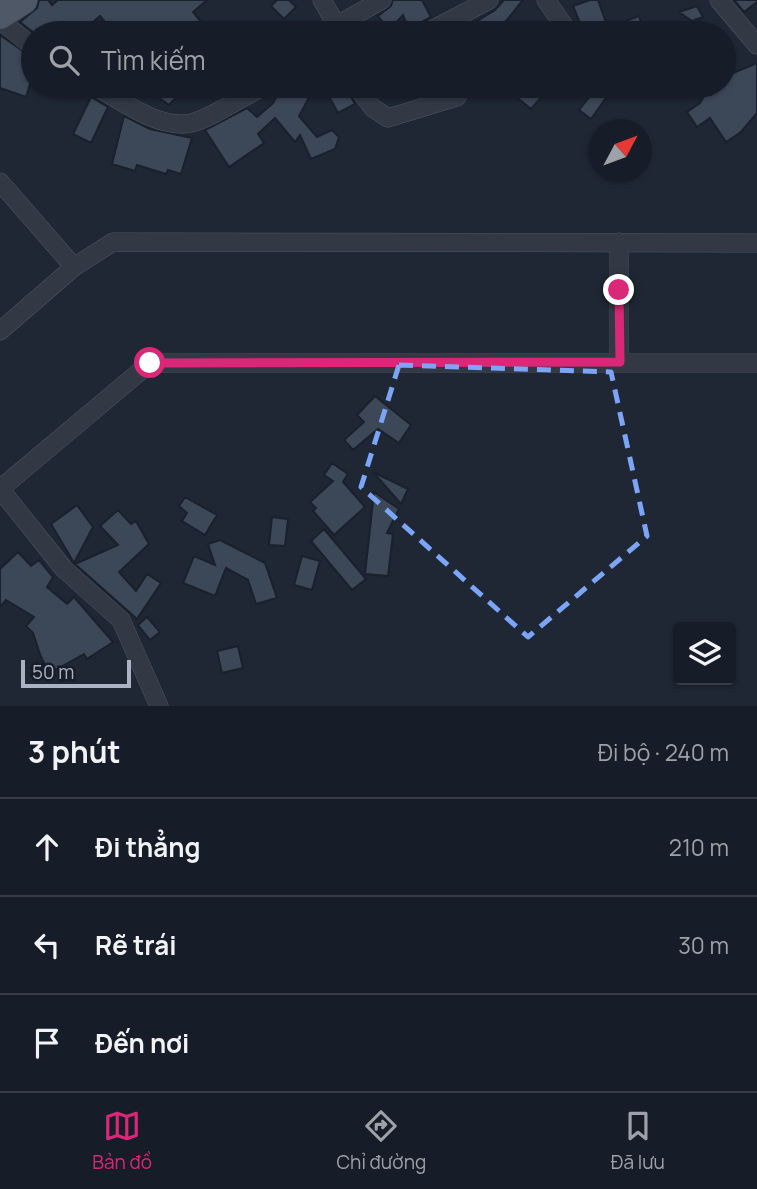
<!DOCTYPE html>
<html lang="vi">
<meta charset="utf-8">
<style>
body{margin:0;font-family:Manrope,sans-serif;background:#202630;color:#f1f3f6}
.controls{position:absolute;right:21px;bottom:21px;display:grid;overflow:hidden;border-radius:7px;box-shadow:0 2px 5px #0004}
.controls button{width:63px;height:63px;display:grid;place-items:center;padding:0;border:0;border-bottom:2px solid #363b45;background:#171d28;color:#f1f3f6;font:35px sans-serif}
.compass{position:absolute;left:589px;top:119px;width:63px;height:63px;border-radius:50%;background:#171d28;box-shadow:0 2px 5px #0004;rotate:49deg}
.scale{position:absolute;left:21px;bottom:18px;width:110px;box-sizing:border-box;padding-left:7px;border:4px solid #abb3c3;border-top:0;font-size:19px;line-height:24px;white-space:nowrap;color:#abb3c3;-webkit-text-stroke:5px #181e29;paint-order:stroke}
.stop{position:absolute;width:21px;height:21px;margin:-16px;border:5px solid #db2777;border-radius:50%;background:#fff}
.stop.end{background:#db2777;border-color:#fff;box-shadow:0 2px 7px #0008}
.list{margin:0;padding:0;list-style:none}
h2{display:flex;justify-content:space-between;align-items:center;height:91px;margin:0;padding:0 28px;font-size:30px}
h2 small{font-size:23px;font-weight:400;color:#9ea2a8}
.list li{display:grid;grid-template-columns:46px 1fr auto;gap:21px;align-items:center;box-sizing:border-box;height:98px;padding:0 28px;border-top:2px solid #363b45}
.list b{display:block;font-size:26px;white-space:nowrap}
.list em{font-size:23px;font-style:normal;color:#9ea2a8}
.icon{flex:none;width:38px;height:38px;fill:none;stroke:currentColor;stroke-width:2;stroke-linecap:round;stroke-linejoin:round}
.map{position:relative;flex:none;width:757px;height:706px;overflow:hidden}
.search{position:absolute;background:#171d28;box-shadow:0 2px 5px #0004;left:21px;right:21px;top:21px;height:77px;display:flex;align-items:center;gap:18px;box-sizing:border-box;padding:0 24px;border-radius:38px;color:#9ea2a8;font-size:26px}
.sheet{height:385px;background:#171d28}
nav{display:flex;justify-content:space-around;align-items:center;box-sizing:border-box;height:98px;border-top:2px solid #363b45;background:#171d28;font-size:19px;color:#9ea2a8}
nav a{display:grid;justify-items:center;gap:4px}
nav .on{color:#db2777}
.map>svg:first-child{display:block}
.building{fill:#3c4758;stroke:#1a202c;stroke-width:2}
.lines{fill:none;stroke-linecap:round;stroke-linejoin:round}
.minor-casing{stroke:#4f5664;stroke-width:19}
.primary-casing{stroke:#3b424f;stroke-width:30}
.minor{stroke:#323945;stroke-width:18}
.primary{stroke:#4f5866;stroke-width:28}
.route{stroke:#db2777;stroke-width:9}
.marked{fill:none;stroke:#7ca5f7;stroke-width:5;stroke-dasharray:14 9;stroke-linejoin:round}
</style>
<div class="map">
<svg width="757" height="706" viewBox="0 0 757 706">
<rect width="100%" height="100%" fill="#1f2735"/>
<path class="building" d="M39,0H48L52,5L58,0H207L193,12L202,23L191,33H114L100,16L80,33H34L20,22L37,8Z
M277,0H289L296,7L284,19L271,6Z
M393,0H422L431,17L409,29L403,15L389,30L378,16L391,6Z
M504,0H523L506,21L517,33H458L495,10Z
M590,0H598L608,28L639,16L643,28L628,33H584L573,6Z
M734,0H757V2L744,12Z
M697,6L703,17L692,21L679,12Z
M364,23L369,33H352V30Z
M0,35L33,58V75L26,97L0,88Z
M757,63V113L741,132L726,142L710,118L697,127L687,112L700,103L706,92L711,95L718,86H724V77Z
M143,86H187L169,105Z
M282,86H301L312,92L299,116L317,137L332,130L339,137L335,149L311,159L300,135L295,142L275,118L258,134L264,143L229,167L205,130L247,108L257,117L273,103Z
M323,86H345L355,104L338,113Z
M503,86H551L531,109Z
M595,90L608,95L591,119L579,110Z
M91,97L108,107L91,143L73,134Z
M124,116L150,129L192,138L181,174L168,170L166,174L137,165L135,171L112,164Z
M375,396L411,425L399,443L378,429L353,450L344,440L364,422L357,415Z
M332,463L348,474L343,482L365,507L334,535L313,511L316,508L310,502L333,481L324,475Z
M373,472L408,489L401,504Z
M374,492L399,509L387,533L393,534L388,576L365,574Z
M185,497L217,515L205,535L182,521L187,513L179,506Z
M77,505L93,527L74,563L51,524Z
M118,510L131,524L136,521L149,544L119,572L136,591L147,574L161,583L137,619L75,564L118,545L100,526Z
M272,517L288,519L285,546L269,545Z
M324,529L366,579L352,590L311,541Z
M220,540L265,563L277,598L256,604L248,580L226,568L215,596L183,583L194,556L215,565L208,544Z
M18,552L31,566L39,560L53,577L47,587L67,604L74,597L113,642L87,659L84,654L50,673L41,657L33,633L26,626L34,617L6,600L0,607V569Z
M302,556L320,561L312,590L294,585Z
M147,617L160,632L150,640L138,625Z
M238,646L243,668L222,673L217,651Z"/>
<g class="lines">
<defs>
<path id="minor" d="M322,0L341,33
M546,0L569,33
M719,0L757,45
M0,20L33,47
M337,25L382,0
M426,33L489,0
M95,86C121,101 160,130 191,123C210,119 245,95 265,86
M356,86L373,108L388,118L457,97
M0,182L74,267L0,331
M619,242V362
M74,267L113,242L757,243
M159,706L121,620L64,569L0,489L150,363H757"/>
<path id="primary" d="M0,15L23,0"/>
</defs>
<use href="#minor" class="minor-casing"/>
<use href="#primary" class="primary-casing"/>
<use href="#minor" class="minor"/>
<use href="#primary" class="primary"/>
</g>
<g class="lines">
<path class="route" d="M150,363L620,362L619,290"/>
</g>
<path class="marked" d="M399,365L611,372L647,536L528,637L361,487Z"/>
</svg>
<div class="controls">
<button><svg class="icon" aria-label="layers" viewBox="0 0 24 24"><path d="M12 4l9 5-9 5-9-5zM3 14l9 5 9-5"/></svg></button>
</div>
<svg class="compass" viewBox="-18 -18 36 36"><path d="M0-13l5 13h-10z" fill="#e53935"/><path d="M0 13l5-13h-10z" fill="#9ea2a8"/></svg>
<div class="scale">50 m</div>
<div class="stop" style="left:150px;top:363px"></div>
<div class="stop end" style="left:619px;top:290px"></div>
<div class="search"><svg class="icon" aria-label="search" viewBox="0 0 24 24"><circle cx="10" cy="10" r="6"/><path d="M15 15l6 6"/></svg>Tìm kiếm</div>
</div>
<section class="sheet">
<h2>3 phút<small>Đi bộ · 240 m</small></h2>
<ul class="list">
<li><svg class="icon" aria-label="ahead" viewBox="0 0 24 24"><path d="M12 20V5M6 11l6-6 6 6"/></svg><div><b>Đi thẳng</b></div><em>210 m</em></li>
<li><svg class="icon" aria-label="left" viewBox="0 0 24 24"><path d="M17 20v-9H6M10 6l-5 5 5 5"/></svg><div><b>Rẽ trái</b></div><em>30 m</em></li>
<li><svg class="icon" aria-label="arrive" viewBox="0 0 24 24"><path d="M6 21V4h12l-3 4 3 4H6"/></svg><div><b>Đến nơi</b></div></li>
</ul>
</section>
<nav>
<a class="on"><svg class="icon" aria-label="map" viewBox="0 0 24 24"><path d="M3 6l6-2 6 2 6-2v14l-6 2-6-2-6 2zM9 4v14M15 6v14"/></svg>Bản đồ</a>
<a><svg class="icon" aria-label="directions" viewBox="0 0 24 24"><path d="M12 3l9 9-9 9-9-9zM9 14v-3h6M13 9l2 2-2 2"/></svg>Chỉ đường</a>
<a><svg class="icon" aria-label="saved" viewBox="0 0 24 24"><path d="M7 4h10v16l-5-4-5 4z"/></svg>Đã lưu</a>
</nav>
